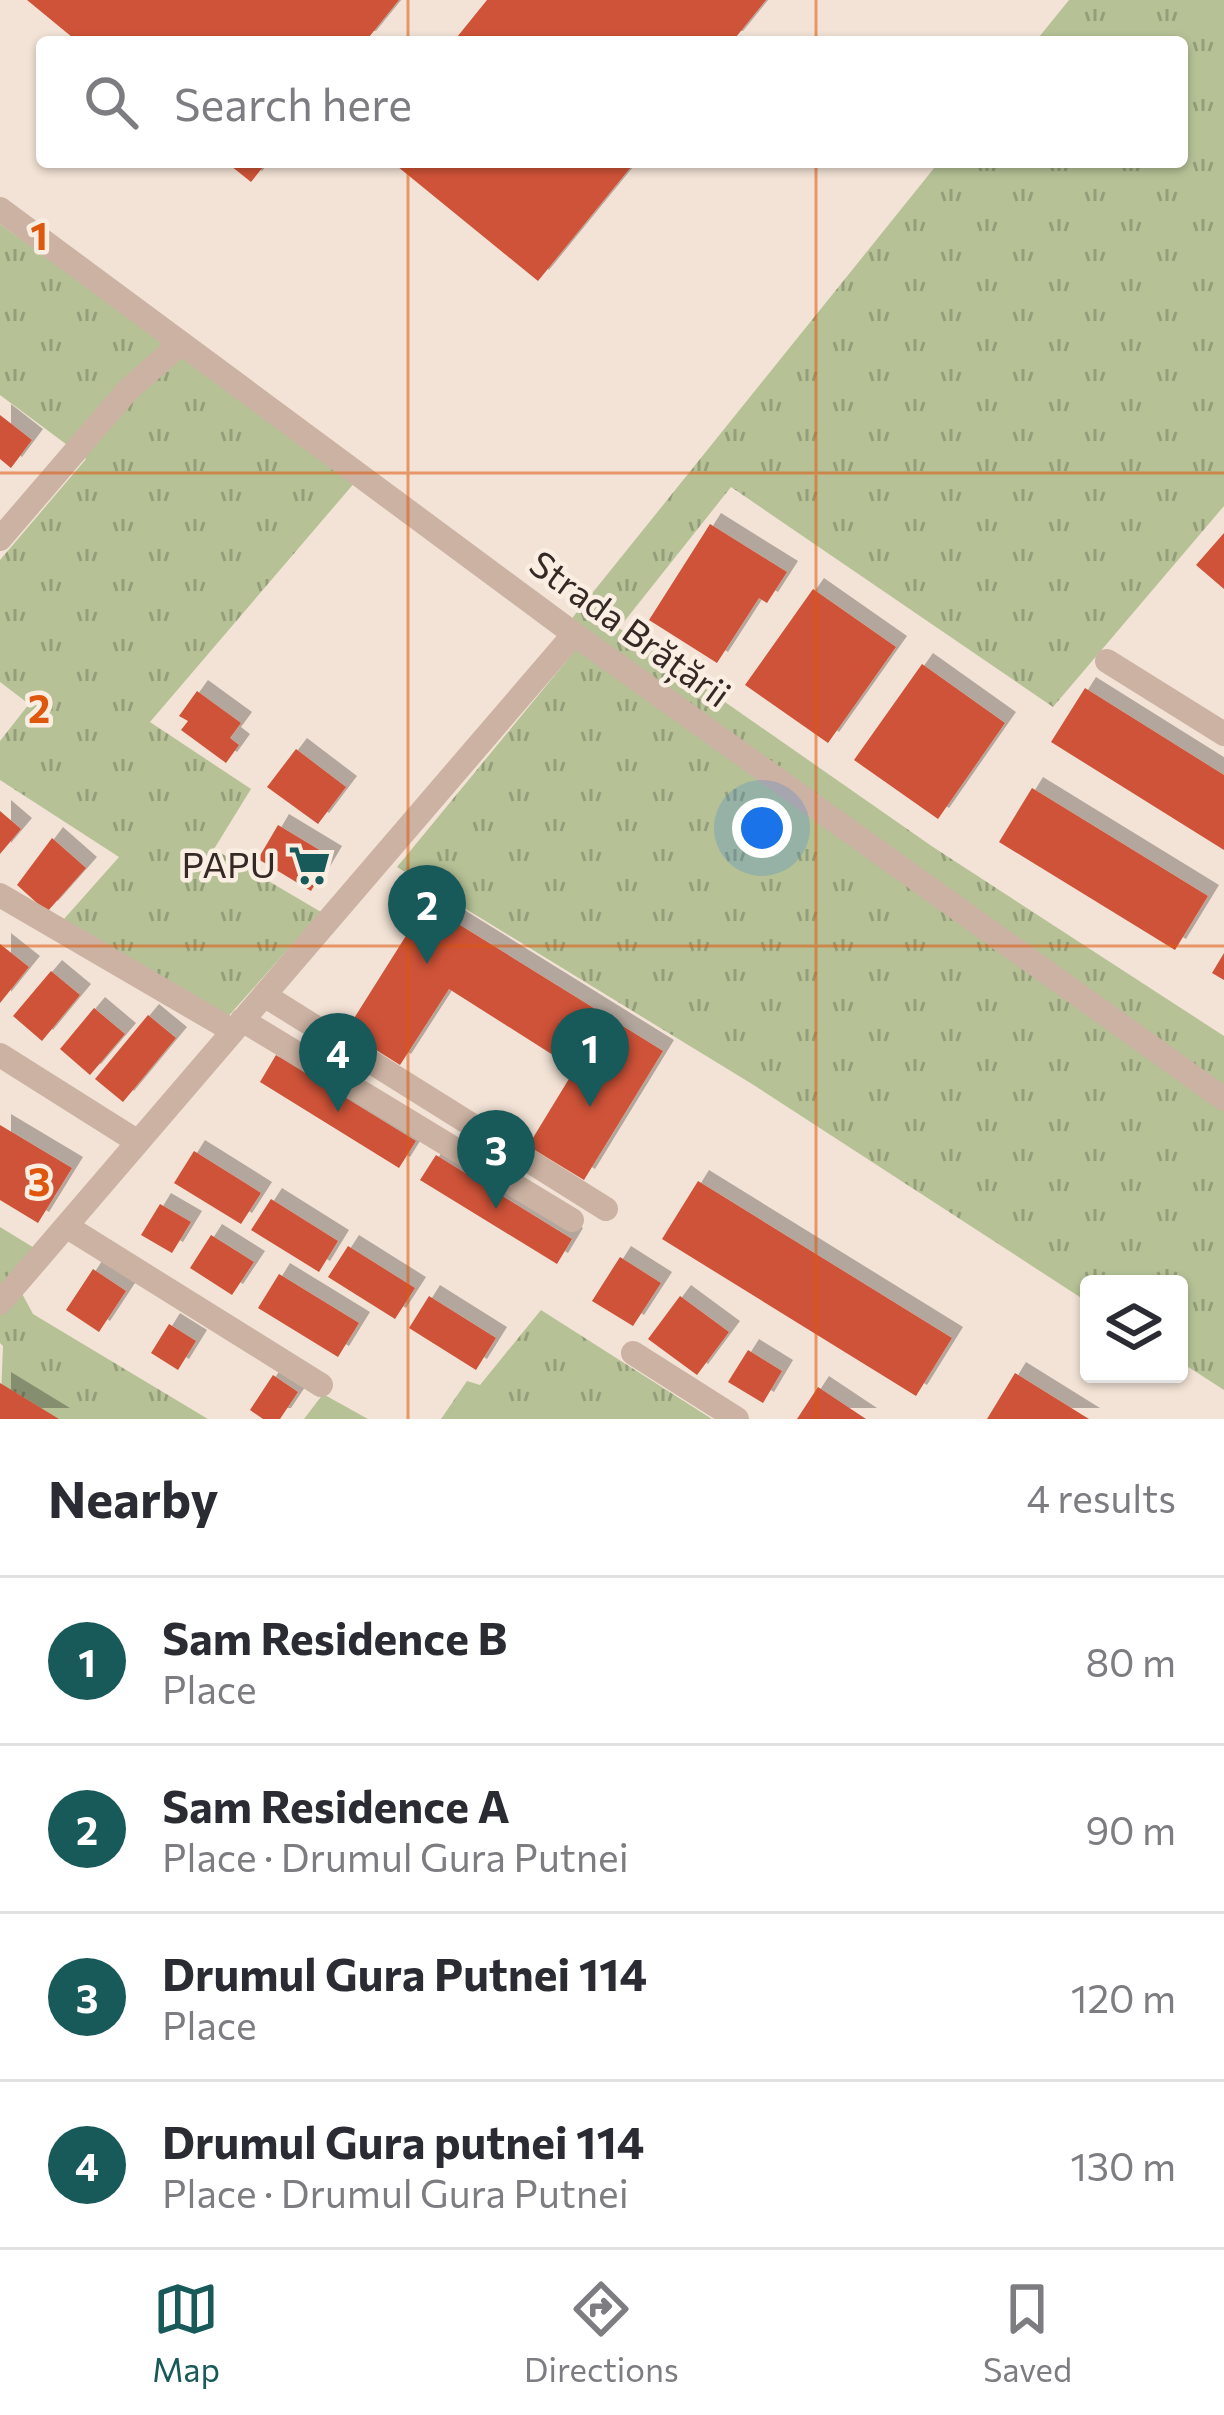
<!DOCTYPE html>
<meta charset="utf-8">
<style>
body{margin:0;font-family:Commissioner,sans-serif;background:#f2f2f3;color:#2b2b33}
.controls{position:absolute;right:36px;bottom:36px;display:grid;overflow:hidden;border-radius:12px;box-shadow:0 3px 9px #0004}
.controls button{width:108px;height:108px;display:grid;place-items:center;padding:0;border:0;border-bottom:3px solid #e1e1e2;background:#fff;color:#2b2b33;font:60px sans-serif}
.you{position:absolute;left:762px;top:828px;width:42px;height:42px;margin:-30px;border:9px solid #fff;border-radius:50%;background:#1a73e8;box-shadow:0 0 0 18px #1a73e833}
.badge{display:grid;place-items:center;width:78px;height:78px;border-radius:50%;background:#185959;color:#fff;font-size:39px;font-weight:700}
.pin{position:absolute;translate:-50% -99px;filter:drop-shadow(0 3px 6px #0008)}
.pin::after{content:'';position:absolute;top:63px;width:42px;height:36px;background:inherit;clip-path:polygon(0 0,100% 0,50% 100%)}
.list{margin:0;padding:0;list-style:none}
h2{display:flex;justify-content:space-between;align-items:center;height:156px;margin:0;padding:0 48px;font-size:51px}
h2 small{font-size:39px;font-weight:400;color:#7c7c81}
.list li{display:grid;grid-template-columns:78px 1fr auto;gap:36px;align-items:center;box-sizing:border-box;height:168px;padding:0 48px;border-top:3px solid #e1e1e2}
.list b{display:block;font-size:45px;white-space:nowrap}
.list p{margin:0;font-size:39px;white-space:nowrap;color:#7c7c81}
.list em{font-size:39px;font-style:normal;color:#7c7c81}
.icon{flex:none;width:66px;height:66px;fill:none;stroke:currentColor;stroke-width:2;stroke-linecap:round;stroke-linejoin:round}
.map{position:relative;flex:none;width:1224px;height:1419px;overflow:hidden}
.search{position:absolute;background:#fff;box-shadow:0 3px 9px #0004;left:36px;right:36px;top:36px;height:132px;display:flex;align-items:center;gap:30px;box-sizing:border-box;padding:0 42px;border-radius:12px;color:#7c7c81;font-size:45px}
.sheet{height:828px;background:#fff}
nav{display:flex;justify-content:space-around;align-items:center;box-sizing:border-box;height:168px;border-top:3px solid #e1e1e2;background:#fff;font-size:33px;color:#7c7c81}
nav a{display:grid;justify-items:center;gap:6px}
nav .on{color:#185959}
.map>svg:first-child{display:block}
.grass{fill:url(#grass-tufts)}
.building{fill:#cf5338;filter:url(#shadow)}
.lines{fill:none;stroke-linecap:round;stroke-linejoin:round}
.street{stroke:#cbb2a2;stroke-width:24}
.grid{fill:none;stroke:#df570d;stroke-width:3;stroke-opacity:0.55}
.labels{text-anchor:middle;stroke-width:9;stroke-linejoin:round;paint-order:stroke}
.street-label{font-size:36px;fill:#352925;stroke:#faeee3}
.poi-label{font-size:36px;fill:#352925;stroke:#faeee3;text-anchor:end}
.grid-label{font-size:39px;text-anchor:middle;font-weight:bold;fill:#df570d;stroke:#faeee3;stroke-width:9;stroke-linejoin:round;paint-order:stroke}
</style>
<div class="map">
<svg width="1224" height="1419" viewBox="0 0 1224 1419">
<defs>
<pattern id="grass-tufts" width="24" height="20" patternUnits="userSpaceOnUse" patternTransform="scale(3)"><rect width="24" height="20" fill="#b6c296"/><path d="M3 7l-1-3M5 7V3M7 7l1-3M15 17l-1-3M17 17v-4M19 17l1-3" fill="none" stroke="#959e7a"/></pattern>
<filter id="shadow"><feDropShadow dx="11" dy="-11" stdDeviation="0" flood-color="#0004"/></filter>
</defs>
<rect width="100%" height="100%" fill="#f3e3d6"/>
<path class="grass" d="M1069,0H1224V506L1053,707L731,487L619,628L933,847L1224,1036V1390L1179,1361V1284H1089V1303L752,1084L397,867L573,653V617L939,162H1182V42H1035Z
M0,224L356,481L150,722L251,789L214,849L321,912L225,1020L64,919L119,857L0,780V741L29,704L0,682V560L86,459L0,395Z
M0,1227L36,1249L11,1273L33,1314L208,1419H0L3,1346L0,1343Z
M541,1310L712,1419H441L467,1381L480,1385Z
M323,1394L368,1419H304Z"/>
<path class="building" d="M27,0H399L365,42H78Z
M487,0H766L732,42H453Z
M226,162H267L251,182Z
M392,162H635L538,281Z
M0,415L32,440L11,468L0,459Z
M710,524L787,572L767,603L759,598L717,663L649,620Z
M1224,533V589L1196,565Z
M813,589L896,647L828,743L745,685Z
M922,664L1005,723L938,819L854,760Z
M1085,688L1224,775V850L1051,742Z
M197,691L241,723L230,738L239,745L226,763L181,730L188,721L179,716Z
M296,749L346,787L318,824L267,787Z
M1032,788L1208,896L1175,950L999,842Z
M0,811L21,829L0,854Z
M278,825L331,857L311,891L258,859Z
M52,838L86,868L47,912L17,885Z
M426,904L663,1051L584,1180L528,1146L575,1069L449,989L400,1065L346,1031Z
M0,944L29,967L0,1003Z
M1224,953V980L1212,973Z
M51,971L80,995L42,1041L13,1016Z
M94,1008L125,1034L90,1075L60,1049Z
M148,1015L176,1038L123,1102L95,1079Z
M276,1055L416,1141L399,1168L260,1082Z
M0,1125L72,1168L38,1223L0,1200Z
M194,1151L261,1193L241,1224L174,1183Z
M436,1155L572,1239L557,1264L420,1180Z
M698,1181L952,1338L916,1396L662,1239Z
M271,1199L338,1241L319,1272L251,1230Z
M160,1204L191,1222L172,1253L141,1235Z
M211,1235L254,1262L232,1295L190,1268Z
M348,1246L415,1288L395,1319L328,1277Z
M620,1257L661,1283L633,1326L592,1301Z
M93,1269L126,1291L99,1332L66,1310Z
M279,1274L359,1323L338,1357L258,1308Z
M429,1296L496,1338L476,1370L409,1328Z
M680,1296L729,1332L697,1375L648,1339Z
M169,1324L196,1341L178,1370L151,1353Z
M748,1350L782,1371L763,1403L728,1382Z
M1015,1373L1089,1419H987Z
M273,1375L298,1392L280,1419H263L250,1410Z
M0,1383L59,1419H0Z
M818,1387L866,1419H797Z"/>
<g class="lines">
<path class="street" d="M0,209L574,634L1224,1099
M0,539L127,391L181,343
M1107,661L1224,734
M0,895L233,1031
M264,995L606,1209
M242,1020L572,1220
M0,1055L138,1142
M66,1226L321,1385
M0,1303L574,634
M633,1353L737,1419"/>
</g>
<path class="grid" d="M408,0V42M816,0V42M408,162V1419M816,162V1419M0,473H1224M0,946H1224"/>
<defs>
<symbol id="supermarket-bare" viewBox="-9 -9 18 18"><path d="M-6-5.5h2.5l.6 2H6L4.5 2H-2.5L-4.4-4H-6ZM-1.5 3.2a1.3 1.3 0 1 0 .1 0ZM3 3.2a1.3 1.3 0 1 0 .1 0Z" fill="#185959" stroke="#faeee3" stroke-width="2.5" paint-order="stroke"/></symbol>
</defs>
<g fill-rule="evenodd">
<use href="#supermarket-bare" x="280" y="836" width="59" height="59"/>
</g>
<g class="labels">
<g class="street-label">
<text transform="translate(630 629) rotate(36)" y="13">Strada Brățării</text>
</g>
<g class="poi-label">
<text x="276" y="878">PAPU</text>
</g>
</g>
<g class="grid-label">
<text x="39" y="250">1</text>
<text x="39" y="723">2</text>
<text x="39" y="1196">3</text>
</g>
</svg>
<div class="controls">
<button><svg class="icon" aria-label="layers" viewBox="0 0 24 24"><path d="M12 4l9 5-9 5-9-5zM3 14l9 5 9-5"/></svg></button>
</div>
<div class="you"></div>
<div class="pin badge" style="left:590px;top:1107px">1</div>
<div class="pin badge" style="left:427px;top:964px">2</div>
<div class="pin badge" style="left:496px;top:1209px">3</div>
<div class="pin badge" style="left:338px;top:1112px">4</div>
<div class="search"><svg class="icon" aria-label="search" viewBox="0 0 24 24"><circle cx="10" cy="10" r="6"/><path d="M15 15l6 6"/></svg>Search here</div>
</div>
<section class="sheet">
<h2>Nearby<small>4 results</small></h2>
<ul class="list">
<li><span class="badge">1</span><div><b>Sam Residence B</b><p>Place</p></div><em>80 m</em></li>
<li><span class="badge">2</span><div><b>Sam Residence A</b><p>Place · Drumul Gura Putnei</p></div><em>90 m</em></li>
<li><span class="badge">3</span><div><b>Drumul Gura Putnei 114</b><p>Place</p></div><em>120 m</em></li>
<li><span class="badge">4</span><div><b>Drumul Gura putnei 114</b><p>Place · Drumul Gura Putnei</p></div><em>130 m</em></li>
</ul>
</section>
<nav>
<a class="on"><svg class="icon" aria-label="map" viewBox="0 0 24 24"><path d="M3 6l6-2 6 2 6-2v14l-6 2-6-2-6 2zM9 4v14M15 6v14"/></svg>Map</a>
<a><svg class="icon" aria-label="directions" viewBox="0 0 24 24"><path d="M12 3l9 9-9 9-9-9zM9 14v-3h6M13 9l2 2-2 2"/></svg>Directions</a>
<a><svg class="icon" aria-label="saved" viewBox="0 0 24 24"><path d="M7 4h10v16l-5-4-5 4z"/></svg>Saved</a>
</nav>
